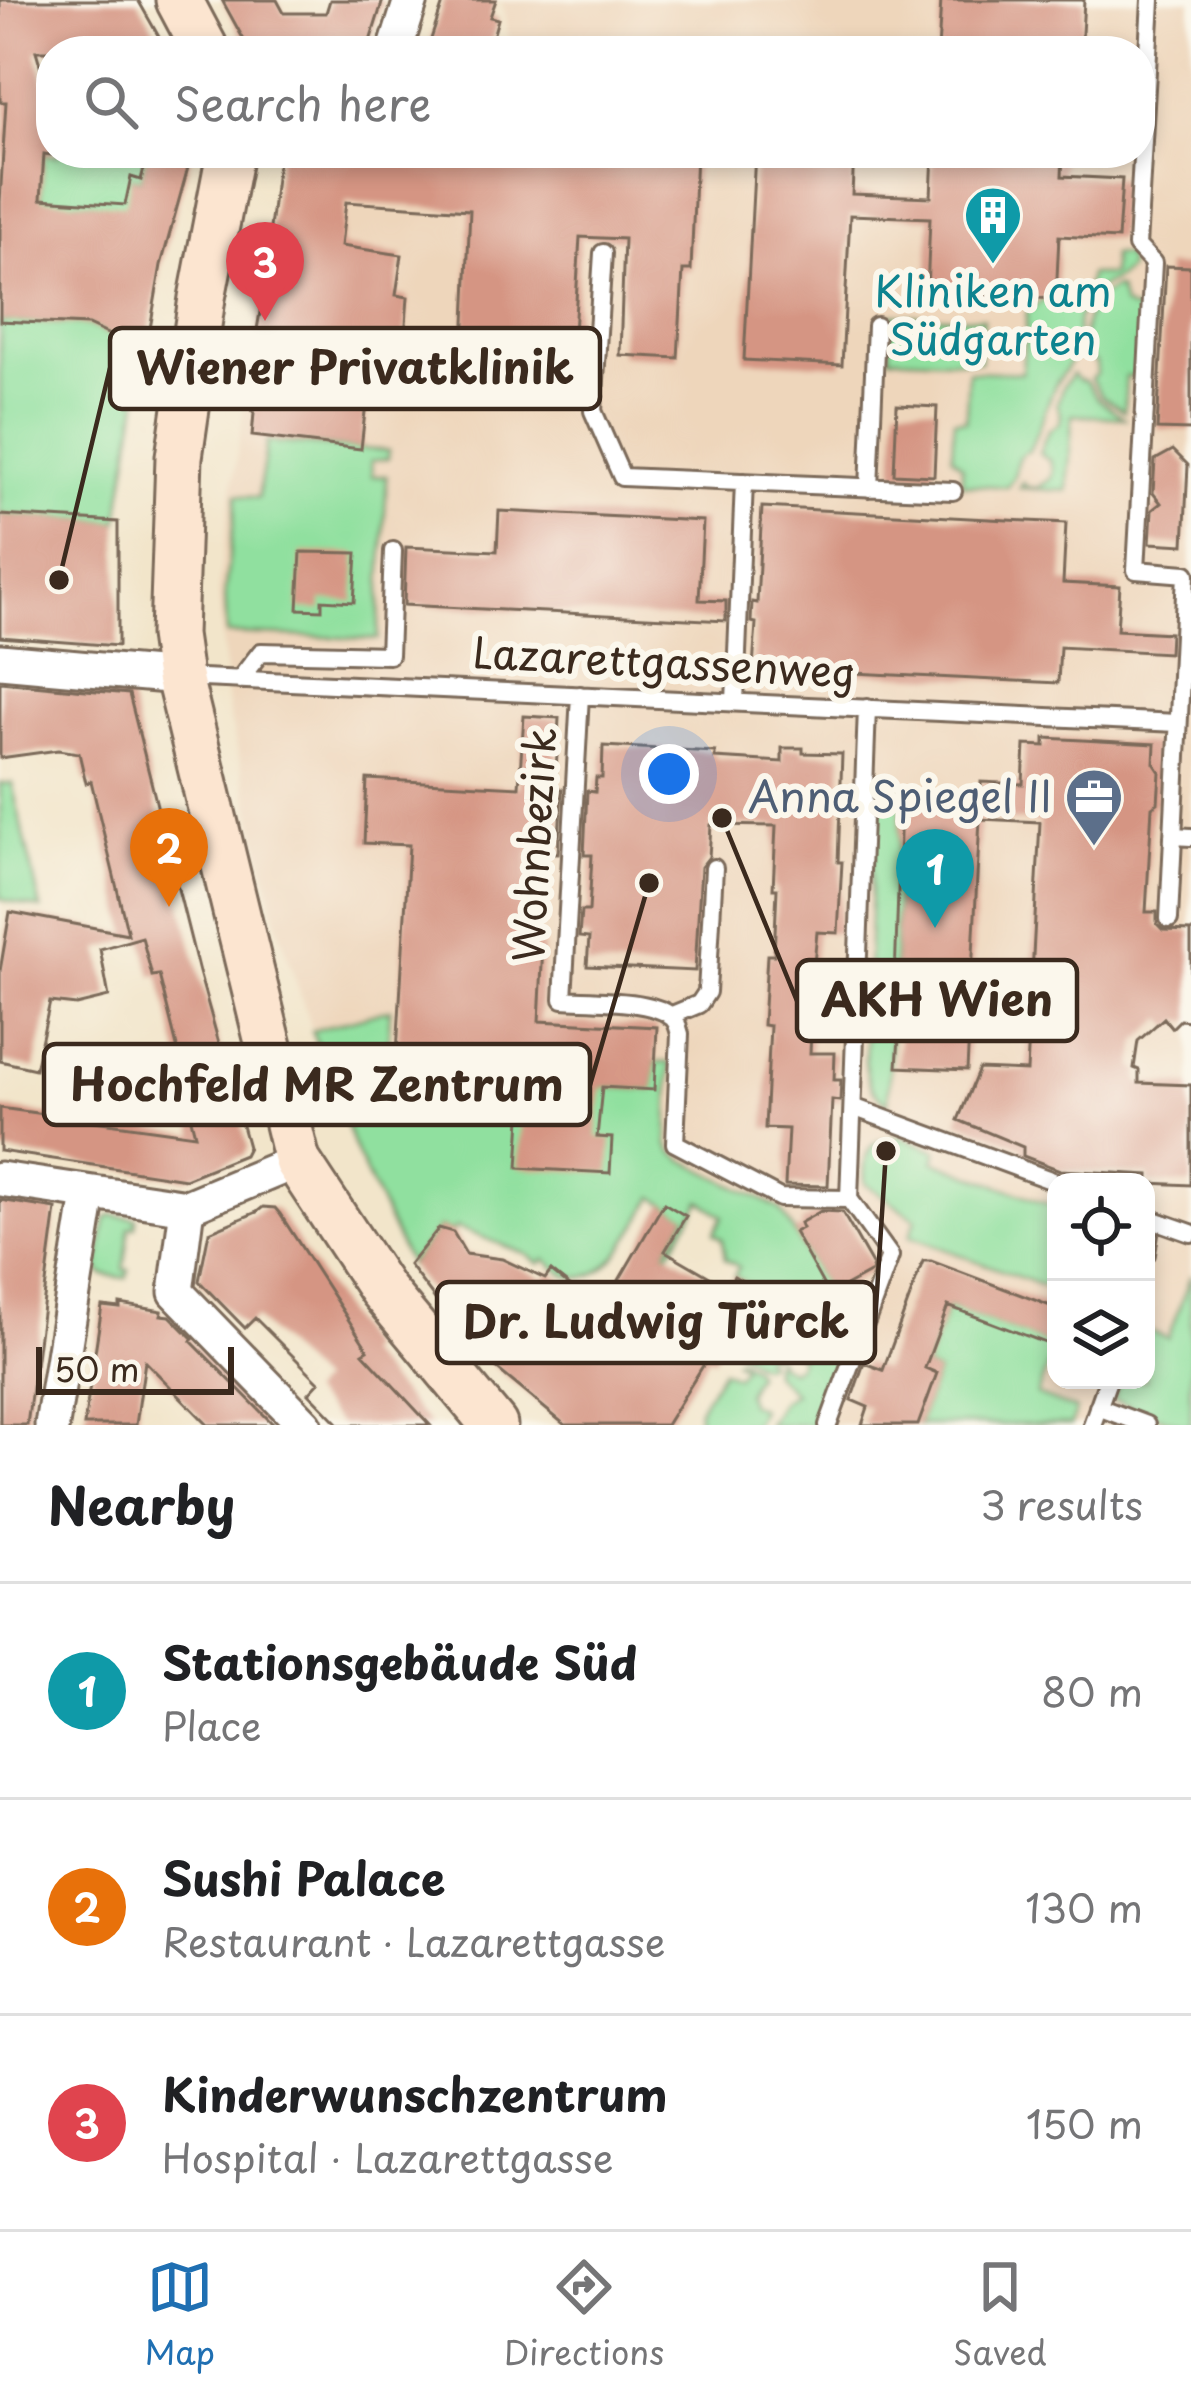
<!DOCTYPE html>
<meta charset="utf-8">
<style>
body{margin:0;font-family:"Playpen Sans",sans-serif;background:#f6f6f6;color:#202124}
.controls{position:absolute;right:36px;bottom:36px;display:grid;overflow:hidden;border-radius:24px;box-shadow:0 6px 18px #0003}
.controls button{width:108px;height:108px;display:grid;place-items:center;padding:0;border:0;border-bottom:3px solid #e0e0e0;background:#fff;color:#202124;font:60px sans-serif}
.scale{position:absolute;left:36px;bottom:30px;width:198px;box-sizing:border-box;padding-left:12px;border:6px solid #3b2a1e;border-top:0;font-size:33px;line-height:42px;white-space:nowrap;color:#3b2a1e;-webkit-text-stroke:9px #fbf7ec;paint-order:stroke}
.you{position:absolute;left:669px;top:774px;width:42px;height:42px;margin:-30px;border:9px solid #fff;border-radius:50%;background:#1a73e8;box-shadow:0 0 0 18px #1a73e833}
.badge{display:grid;place-items:center;width:78px;height:78px;border-radius:50%;background:#1f6fb2;color:#fff;font-size:39px;font-weight:700}
.pin{position:absolute;translate:-50% -99px;filter:drop-shadow(0 3px 6px #0008)}
.pin::after{content:'';position:absolute;top:63px;width:42px;height:36px;background:inherit;clip-path:polygon(0 0,100% 0,50% 100%)}
.list{margin:0;padding:0;list-style:none}
h2{display:flex;justify-content:space-between;align-items:center;height:156px;margin:0;padding:0 48px;font-size:51px}
h2 small{font-size:39px;font-weight:400;color:#757577}
.list li{display:grid;grid-template-columns:78px 1fr auto;gap:36px;align-items:center;box-sizing:border-box;height:216px;padding:0 48px;border-top:3px solid #e0e0e0}
.list b{display:block;font-size:45px;white-space:nowrap}
.list p{margin:0;font-size:39px;white-space:nowrap;color:#757577}
.list em{font-size:39px;font-style:normal;color:#757577}
.icon{flex:none;width:66px;height:66px;fill:none;stroke:currentColor;stroke-width:2;stroke-linecap:round;stroke-linejoin:round}
.map{position:relative;flex:none;width:1191px;height:1425px;overflow:hidden}
.search{position:absolute;background:#fff;box-shadow:0 6px 18px #0003;left:36px;right:36px;top:36px;height:132px;display:flex;align-items:center;gap:30px;box-sizing:border-box;padding:0 42px;border-radius:48px;color:#757577;font-size:45px}
.sheet{height:804px;background:#fff}
nav{display:flex;justify-content:space-around;align-items:center;box-sizing:border-box;height:168px;border-top:3px solid #e0e0e0;background:#fff;font-size:33px;color:#757577}
nav a{display:grid;justify-items:center;gap:6px}
nav .on{color:#1f6fb2}
.map>svg:first-child{display:block}
.built{fill:#eed6bb;fill-rule:evenodd}
.green{fill:#90e09f;stroke:#66855e;stroke-width:3}
.building{fill:#d59583}
.lines{fill:none;stroke-linecap:round;stroke-linejoin:round}
.service-casing{stroke:#7b6b5a;stroke-width:22}
.minor-casing{stroke:#7b6b5a;stroke-width:39}
.secondary-casing{stroke:#7b6b5a;stroke-width:51}
.service{stroke:#fff;stroke-width:16}
.minor{stroke:#fff;stroke-width:33}
.secondary{stroke:#fce5d0;stroke-width:45}
.labels{text-anchor:middle;stroke-width:12;stroke-linejoin:round;paint-order:stroke}
.culture-label{font-size:42px;fill:#0d838f;stroke:#fbf7ec}
.street-label{font-size:42px;fill:#3b2a1e;stroke:#fbf7ec}
.service-label{font-size:42px;fill:#4e5e75;stroke:#fbf7ec;text-anchor:end}
.leader{fill:none;stroke:#3b2a1e;stroke-width:4.5}
.callout-dot{fill:#3b2a1e;stroke:#fbf7ec;stroke-width:4.5}
.callout{fill:#fbf7ec;stroke:#3b2a1e;stroke-width:4.5}
.callout-label{font-size:45px;text-anchor:middle;font-weight:bold;fill:#3b2a1e}
</style>
<div class="map">
<svg width="1191" height="1425" viewBox="0 0 1191 1425">
<rect width="100%" height="100%" fill="#fbf7ec"/>
<filter id="ink" filterUnits="userSpaceOnUse"><feTurbulence type="fractalNoise" baseFrequency=".00833" numOctaves="2"/><feDisplacementMap in="SourceGraphic" scale="24" xChannelSelector="R" yChannelSelector="G"/><feConvolveMatrix kernelMatrix="1 2 1 2 8 2 1 2 1" color-interpolation-filters="sRGB"/></filter>
<filter id="wash" filterUnits="userSpaceOnUse"><feTurbulence type="fractalNoise" baseFrequency=".004" numOctaves="4" result="noise"/><feDisplacementMap in="SourceGraphic" scale="48" xChannelSelector="R" yChannelSelector="G"/><feGaussianBlur stdDeviation="2.7" result="paint"/><feColorMatrix in="noise" values="0 0 0 0 0 0 0 0 0 0 0 0 0 0 0 0 0 1.4 0 .05"/><feComposite in="paint" operator="in"/></filter>
<g filter="url(#wash)">
<rect width="100%" height="100%" fill="#f2e5ca"/>
<path class="built" d="M501,0H1191V1425H819L846,1346L772,1204L684,1160L654,1196L612,1261L590,1275H566L545,1259L540,1264L526,1254L456,1227L453,1232L439,1228L409,1265L356,1152L326,1074L278,926L228,710L218,587L245,400L260,311L279,153H457L550,162V153H1140V51H511ZM1056,1182H1146V1380H1056Z"/>
<path class="green" d="M58,153H148L141,180L132,177V214C100,201 74,200 40,206L44,154L57,156Z
M1112,255L1127,256L1128,270C1115,283 1095,286 1084,303C1073,321 1080,340 1072,358C1067,369 1058,378 1053,390C1045,410 1038,431 1029,451C1014,455 1018,464 1014,476C1013,480 1009,483 1007,487L962,484V466L952,456L954,420H966L968,371L1022,373L1027,312L1041,301L1060,300L1061,289L1086,290L1089,275H1111Z
M1115,288L1118,289L1123,305L1131,310H1142L1138,376H1126L1124,411L1101,396L1091,379L1097,373L1096,363L1083,355C1083,324 1085,302 1115,288Z
M892,314L983,318L980,361L890,357Z
M0,321L88,325L146,352L118,522L0,515Z
M1072,374L1078,380L1086,382L1098,399L1124,418L1072,415L1068,491L1019,488L1022,482L1027,487L1037,488L1051,479L1053,470L1050,460L1039,453L1048,431L1060,423L1061,414L1057,404L1062,388Z
M267,442L389,451L388,459L371,461L372,476H387L378,639L227,634L225,589L237,495L258,498Z
M12,783L41,909L0,899V784Z
M877,788L911,790L910,805H901L888,1103C871,1093 867,1081 865,1062L874,796Z
M390,1009L387,1072H418V1077L653,1090L655,1062L670,1063L668,1144L672,1151L684,1160L780,1209L845,1321L846,1346L819,1425H766L781,1401L794,1393L773,1373V1364L777,1358L779,1364L790,1370L797,1366L800,1356L784,1347L790,1336L789,1331L779,1327L774,1333L780,1343L772,1356L767,1353L763,1357L768,1362L763,1365L757,1364L725,1341L757,1290L734,1276L739,1267L725,1259L722,1239L714,1233L723,1216L701,1201L668,1255L664,1253L686,1217L654,1197C637,1223 608,1289 568,1276C560,1273 552,1264 545,1259L540,1264L526,1254L456,1227L453,1232L439,1228L409,1265L356,1152L312,1031Z
M902,1137L937,1151L934,1161L1056,1207V1291L910,1236L916,1219L865,1183C863,1151 868,1138 902,1137Z
M111,1215L136,1218L135,1227H130L124,1269L129,1270L127,1278L103,1275L98,1269L106,1219Z
M1191,1275V1425H1183L1113,1400L1121,1380H1146V1330L1168,1338Z
M948,1306L1052,1345L1050,1350L1053,1352L1037,1395L1076,1410L1071,1425H918L937,1373L925,1368Z
M738,1358L753,1368L756,1374L746,1393L749,1403L760,1409L753,1425H698V1410L722,1370L736,1376L743,1366L735,1360Z"/>
<g id="blocks">
<path class="building" d="M0,0H138L167,51H36L44,78L47,103H51V155L44,154L41,199L125,205L131,177L141,180L148,153H192L161,265L146,352L88,325L0,321V202L6,102H0Z
M222,0H277L284,13H326L330,0H383L367,51H250Z
M444,0H496L490,17L498,19L489,51H427Z
M941,0H1084L1081,51H938Z
M279,153H459L550,157V153H696L691,270H683L678,358L620,355L624,239L580,237L573,349L464,345L470,210L346,202L341,246L402,255L396,295L408,297L403,364L391,363L389,380L367,393L361,449L252,436L254,413L245,400L260,312Z
M755,153H854L852,194L931,197L933,153H1063L1062,176L1122,179L1118,239L1059,236L1056,299L927,293L930,218L850,215L842,365L744,360Z
M1166,266L1191,267V430L1157,429Z
M897,405L937,407L934,476L894,474Z
M1173,450L1188,465L1184,545L1150,543L1152,510L1161,503L1153,493L1155,460Z
M762,507L1066,523L1063,583L1120,586L1117,630L1170,633L1169,653L1060,647L1058,683L753,668L756,623L751,622L752,602L757,603Z
M499,511L703,521L699,600L726,601V621L404,605L406,547L497,551Z
M0,515L118,522V646L0,637Z
M301,552L357,553L354,602L322,600V610L298,609Z
M0,682L129,694L199,972L248,1147L244,1155L185,1179L0,1151V1108L195,1135L187,1103L191,1102L159,975L152,976L142,937L100,949L109,997L76,1005L50,1002L35,1069L0,1061V971L10,912L128,934L91,781L86,783L79,753L58,750L0,758Z
M524,716L559,718L555,789H562L558,853L529,852L524,945L543,946L539,1021L657,1027L654,1090L602,1087L597,1137L612,1138L610,1173L518,1168L523,1083L466,1081V1074L396,1070L409,845L364,843L367,779L519,787Z
M1045,738L1155,744L1154,763L1160,772L1158,803L1152,807L1146,912H1157V924L1163,930L1191,931V1021L1180,1020L1172,1028L1164,1018L1138,1041L1134,1068L1139,1070V1083L1191,1085V1185L1149,1183V1175L1060,1170L1023,1156V1147L958,1120L979,1069L1027,1071L1040,822L980,819L967,1070L897,1067L899,1037L893,1036L901,805L911,806V790L981,793V782L1023,784L1025,745L1045,746Z
M603,746L715,752V758L782,762V748H803V753L842,754L838,862H842L838,933L817,932L813,973L826,974L825,1010H812L810,1053H835L834,1080H841L840,1101L832,1100L828,1186L785,1185L788,1129L765,1128L770,1026L763,1025L767,955H774L777,889H773L776,826L711,825L709,857L701,867L695,971L587,966L589,938L579,937L581,911H589L592,855H584L587,791L595,792L596,778H602Z
M0,1200L56,1209L27,1425H0Z
M664,1203L686,1216L665,1251L727,1287L734,1276L757,1290L713,1359L709,1356L666,1425H565L472,1348L409,1265L439,1228L453,1232L466,1254L502,1259L545,1279L551,1271L601,1311Z
M263,1207L275,1208L280,1214L368,1350L363,1353L430,1425H340L309,1393L319,1382L255,1318L245,1328L199,1281L209,1232L257,1212Z
M821,1211L842,1212L873,1266L871,1272L829,1295L794,1232L802,1228L800,1223Z
M923,1261H931L1056,1308V1347L948,1306L925,1368L937,1373L918,1425H862L868,1407L851,1400L864,1363L883,1370Z
M120,1304L162,1311L161,1315L170,1316L193,1339L191,1341L274,1425H208L145,1361L136,1425H84L102,1306L120,1308Z"/>
</g>
</g>
<g filter="url(#ink)">
<use href="#blocks" fill-opacity="0" stroke="#7b6b5a" stroke-width="3"/>
<g class="lines">
<defs>
<path id="service" d="M1151,0L1137,246L1153,263L1136,570L1186,574L1169,919
M603,253L593,411L622,477L953,491
M869,488L876,326
M180,677L1178,723
M239,680L261,652L389,655L393,551
M580,695L563,999C590,1001 650,999 671,1016C678,1023 677,1025 680,1034L675,1143L780,1198L849,1199
M735,702L744,482
M1173,836L1191,837
M670,1016L699,1004L707,992L714,868
M853,1107L1056,1182
M1146,1217L1191,1233
M1146,1254L1151,1219
M1098,1407L1146,1425
M828,1425L890,1256L849,1199L867,708
M1092,1425L1108,1380"/>
<path id="minor" d="M395,51L411,0
M0,661L179,677
M0,1179L187,1207L297,1161
M187,1207L176,1292L305,1425
M52,1425L89,1194"/>
<path id="secondary" d="M179,0L206,51
M230,153L202,298L179,457L173,635L179,677L297,1161L382,1290L494,1425"/>
</defs>
<use href="#service" class="service-casing"/>
<use href="#minor" class="minor-casing"/>
<use href="#secondary" class="secondary-casing"/>
<use href="#service" class="service"/>
<use href="#minor" class="minor"/>
<use href="#secondary" class="secondary"/>
</g>
</g>
<defs>
<symbol id="building-pin" viewBox="-11 -11 22 30"><path d="M0 17L-7.5 6A9.5 9.5 0 1 1 7.5 6Z" fill="#0f9aa8" stroke="#fbf7ec"/><path d="M-4-6H4V6H1V3H-1V6H-4ZM-2.5-4.3h1.7v1.8h-1.7ZM.8-4.3h1.7v1.8H.8ZM-2.5-1h1.7V.8h-1.7ZM.8-1h1.7V.8H.8Z" fill="#fff"/></symbol>
<symbol id="office-pin" viewBox="-11 -11 22 30"><path d="M0 17L-7.5 6A9.5 9.5 0 1 1 7.5 6Z" fill="#5c6f8a" stroke="#fbf7ec"/><path d="M-6-3h4V-5.5h4V-3h4V5H-6ZM-1-4.5V-3h2v-1.5ZM-6 0V1H6V0Z" fill="#fff"/></symbol>
</defs>
<g fill-rule="evenodd">
<use href="#building-pin" x="960" y="182" width="66" height="90"/>
<use href="#office-pin" x="1061" y="764" width="66" height="90"/>
</g>
<g class="labels">
<g class="culture-label">
<text x="993" y="307">Kliniken am<tspan x="993" dy="48">Südgarten</tspan></text>
</g>
<g class="street-label">
<text transform="translate(664 663) rotate(3)" y="15">Lazarettgassenweg</text>
<text transform="translate(535 845) rotate(-87)" y="15">Wohnbezirk</text>
</g>
<g class="service-label">
<text x="1052" y="812">Anna Spiegel II</text>
</g>
</g>
<path class="leader" d="M59 580L110 368M722 818L797 1001M649 883L590 1085M886 1151L875 1323"/>
<g class="callout-dot">
<circle cx="59" cy="580" r="12"/>
<circle cx="722" cy="818" r="12"/>
<circle cx="649" cy="883" r="12"/>
<circle cx="886" cy="1151" r="12"/>
</g>
<g class="callout">
<rect x="110" y="328" width="490" height="81" rx="12"/>
<rect x="797" y="960" width="280" height="81" rx="12"/>
<rect x="44" y="1044" width="546" height="81" rx="12"/>
<rect x="437" y="1282" width="438" height="81" rx="12"/>
</g>
<g class="callout-label">
<text x="355" y="384">Wiener Privatklinik</text>
<text x="937" y="1016">AKH Wien</text>
<text x="317" y="1101">Hochfeld MR Zentrum</text>
<text x="656" y="1338">Dr. Ludwig Türck</text>
</g>
</svg>
<div class="controls">
<button><svg class="icon" aria-label="locate" viewBox="0 0 24 24"><circle cx="12" cy="12" r="6"/><path d="M12 2v4M12 18v4M2 12h4M18 12h4"/></svg></button>
<button><svg class="icon" aria-label="layers" viewBox="0 0 24 24"><path d="M12 4l9 5-9 5-9-5zM3 14l9 5 9-5"/></svg></button>
</div>
<div class="scale">50 m</div>
<div class="you"></div>
<div class="pin badge" style="left:935px;top:928px;background:#0f9aa8">1</div>
<div class="pin badge" style="left:169px;top:907px;background:#e8710a">2</div>
<div class="pin badge" style="left:265px;top:321px;background:#e0444e">3</div>
<div class="search"><svg class="icon" aria-label="search" viewBox="0 0 24 24"><circle cx="10" cy="10" r="6"/><path d="M15 15l6 6"/></svg>Search here</div>
</div>
<section class="sheet">
<h2>Nearby<small>3 results</small></h2>
<ul class="list">
<li><span class="badge" style="background:#0f9aa8">1</span><div><b>Stationsgebäude Süd</b><p>Place</p></div><em>80 m</em></li>
<li><span class="badge" style="background:#e8710a">2</span><div><b>Sushi Palace</b><p>Restaurant · Lazarettgasse</p></div><em>130 m</em></li>
<li><span class="badge" style="background:#e0444e">3</span><div><b>Kinderwunschzentrum</b><p>Hospital · Lazarettgasse</p></div><em>150 m</em></li>
</ul>
</section>
<nav>
<a class="on"><svg class="icon" aria-label="map" viewBox="0 0 24 24"><path d="M3 6l6-2 6 2 6-2v14l-6 2-6-2-6 2zM9 4v14M15 6v14"/></svg>Map</a>
<a><svg class="icon" aria-label="directions" viewBox="0 0 24 24"><path d="M12 3l9 9-9 9-9-9zM9 14v-3h6M13 9l2 2-2 2"/></svg>Directions</a>
<a><svg class="icon" aria-label="saved" viewBox="0 0 24 24"><path d="M7 4h10v16l-5-4-5 4z"/></svg>Saved</a>
</nav>
